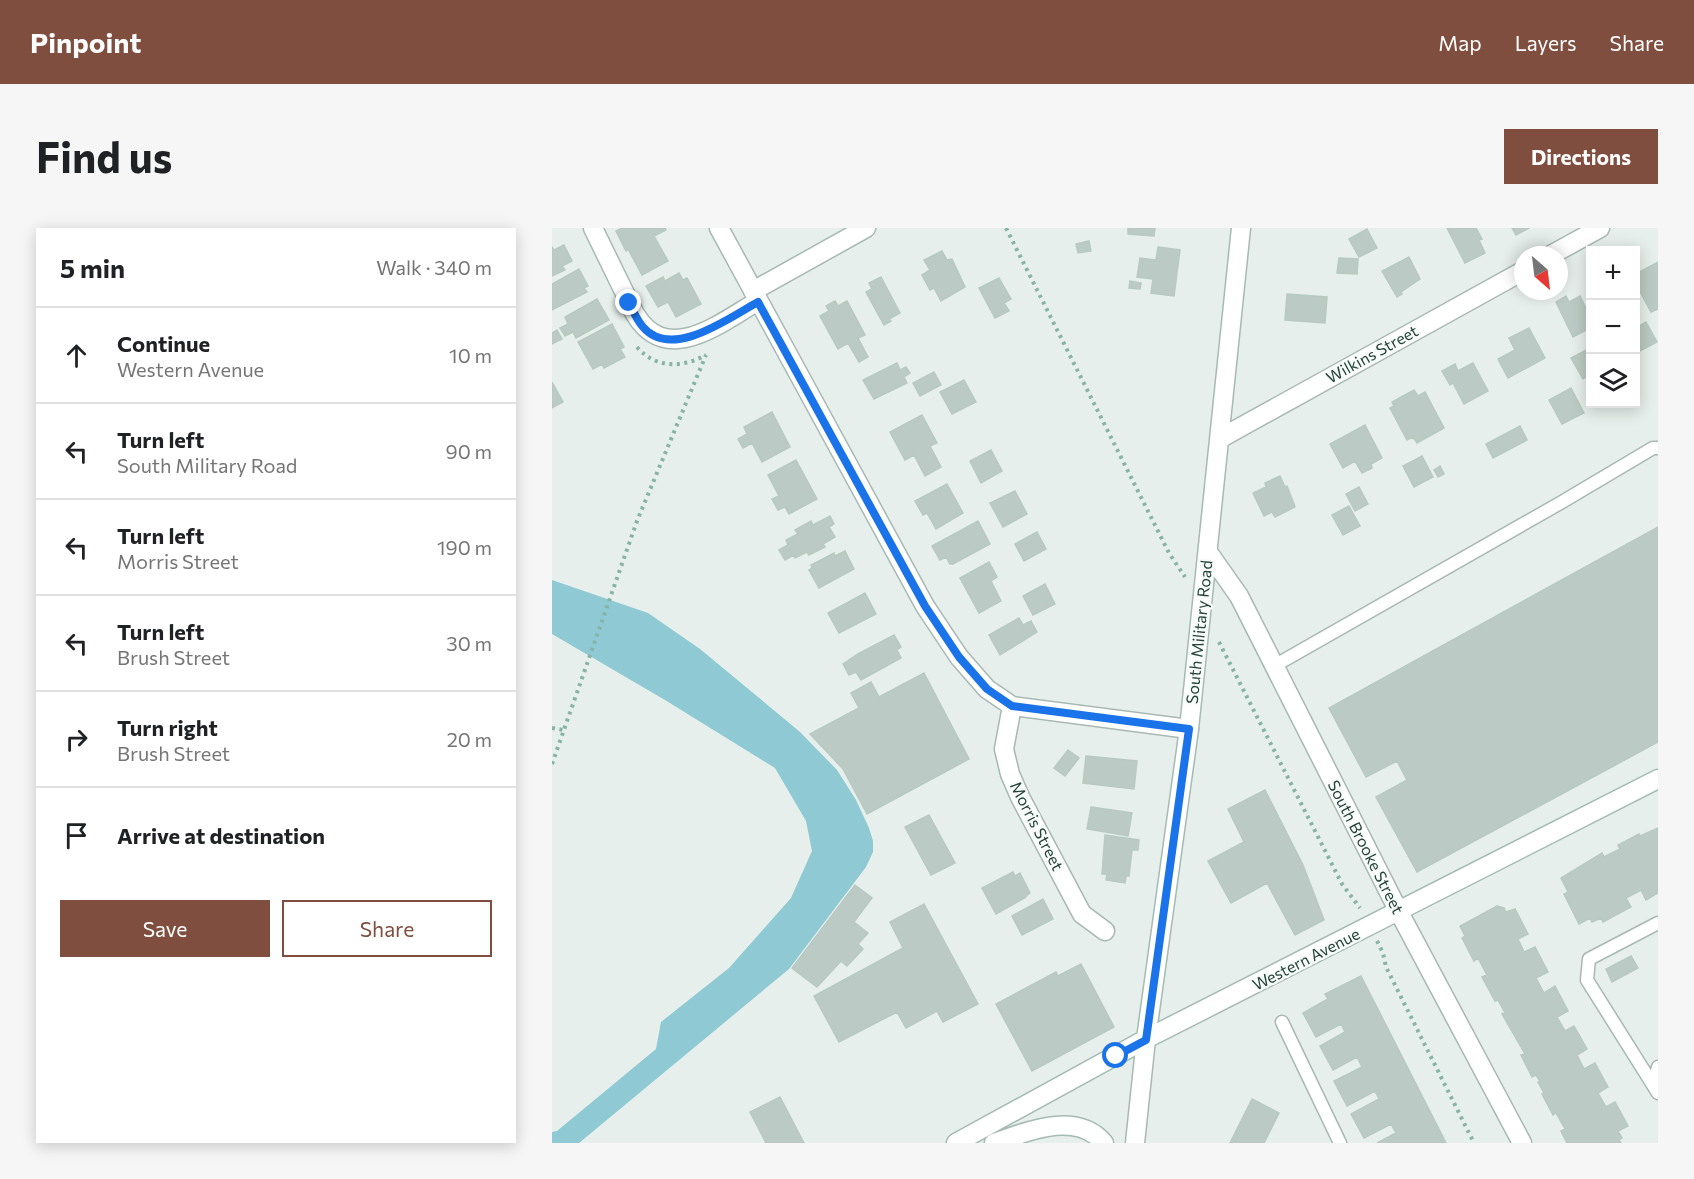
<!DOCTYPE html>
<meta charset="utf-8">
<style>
body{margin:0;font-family:Commissioner,sans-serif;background:#f6f6f6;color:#202124}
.controls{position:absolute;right:18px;top:18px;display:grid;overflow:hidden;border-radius:0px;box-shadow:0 3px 15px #0003}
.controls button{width:54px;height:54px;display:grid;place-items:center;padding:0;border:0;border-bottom:2px solid #e0e0e0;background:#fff;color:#202124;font:30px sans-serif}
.compass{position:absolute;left:962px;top:18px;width:54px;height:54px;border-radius:50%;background:#fff;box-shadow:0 3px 15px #0003;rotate:152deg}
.stop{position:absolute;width:18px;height:18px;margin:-14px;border:4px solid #1a73e8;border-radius:50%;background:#fff}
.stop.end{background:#1a73e8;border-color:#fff;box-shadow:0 2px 6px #0008}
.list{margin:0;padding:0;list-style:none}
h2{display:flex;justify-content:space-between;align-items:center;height:78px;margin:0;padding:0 24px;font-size:26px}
h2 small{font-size:20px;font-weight:400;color:#757577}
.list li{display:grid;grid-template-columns:39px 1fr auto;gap:18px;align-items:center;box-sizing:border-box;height:96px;padding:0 24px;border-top:2px solid #e0e0e0}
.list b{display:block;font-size:22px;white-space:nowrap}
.list p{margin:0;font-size:20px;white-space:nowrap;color:#757577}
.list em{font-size:20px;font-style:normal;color:#757577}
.actions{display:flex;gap:12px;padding:18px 24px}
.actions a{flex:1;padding:14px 0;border:2px solid #7f4e3f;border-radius:0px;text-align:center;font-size:21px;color:#7f4e3f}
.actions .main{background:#7f4e3f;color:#fff}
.icon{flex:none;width:33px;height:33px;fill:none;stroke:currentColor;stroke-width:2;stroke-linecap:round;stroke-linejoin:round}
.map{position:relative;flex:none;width:1106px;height:915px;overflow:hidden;border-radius:0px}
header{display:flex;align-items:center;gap:36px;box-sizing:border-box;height:84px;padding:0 30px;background:#7f4e3f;color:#fff}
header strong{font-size:28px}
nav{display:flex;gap:33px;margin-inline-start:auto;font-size:21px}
.intro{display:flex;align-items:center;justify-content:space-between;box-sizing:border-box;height:144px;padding:0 36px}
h1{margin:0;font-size:42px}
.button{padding:15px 27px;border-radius:0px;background:#7f4e3f;color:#fff;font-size:21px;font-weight:700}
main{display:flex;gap:36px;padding:0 36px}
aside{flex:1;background:#fff;border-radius:0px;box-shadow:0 3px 15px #0003}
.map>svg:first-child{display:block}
.water{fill:#8ec9d4}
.building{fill:#bbcac4;stroke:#b8c9c2;stroke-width:1.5}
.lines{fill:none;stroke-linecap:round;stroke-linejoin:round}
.lane-casing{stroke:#a8b8b2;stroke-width:15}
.street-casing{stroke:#a8b8b2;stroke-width:21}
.secondary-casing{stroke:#a4bbb3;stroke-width:21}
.path{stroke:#86b3a5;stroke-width:4;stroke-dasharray:3 4.5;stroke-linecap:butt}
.lane{stroke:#fff;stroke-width:12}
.street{stroke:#fff;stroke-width:18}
.secondary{stroke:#fff;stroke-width:18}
.route{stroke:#1a73e8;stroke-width:8}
.labels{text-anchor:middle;stroke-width:4.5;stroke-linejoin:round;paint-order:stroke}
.street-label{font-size:16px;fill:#24423a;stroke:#f7fbf9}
</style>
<header>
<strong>Pinpoint</strong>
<nav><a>Map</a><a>Layers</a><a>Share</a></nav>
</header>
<div class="intro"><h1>Find us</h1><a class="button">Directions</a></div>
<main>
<aside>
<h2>5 min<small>Walk · 340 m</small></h2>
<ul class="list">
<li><svg class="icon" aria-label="ahead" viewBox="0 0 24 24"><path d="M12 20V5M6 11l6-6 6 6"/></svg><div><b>Continue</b><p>Western Avenue</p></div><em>10 m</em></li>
<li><svg class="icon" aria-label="left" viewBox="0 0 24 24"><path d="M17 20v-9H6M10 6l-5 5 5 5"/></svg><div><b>Turn left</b><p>South Military Road</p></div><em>90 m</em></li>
<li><svg class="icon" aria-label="left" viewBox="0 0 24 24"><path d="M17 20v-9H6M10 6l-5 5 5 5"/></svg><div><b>Turn left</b><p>Morris Street</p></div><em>190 m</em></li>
<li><svg class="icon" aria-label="left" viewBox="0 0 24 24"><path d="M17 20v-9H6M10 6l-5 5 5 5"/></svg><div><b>Turn left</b><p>Brush Street</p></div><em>30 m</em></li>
<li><svg class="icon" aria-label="right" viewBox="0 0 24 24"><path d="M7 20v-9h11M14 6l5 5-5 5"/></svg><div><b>Turn right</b><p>Brush Street</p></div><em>20 m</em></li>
<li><svg class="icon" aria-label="arrive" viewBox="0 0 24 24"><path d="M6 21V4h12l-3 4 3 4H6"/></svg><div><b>Arrive at destination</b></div></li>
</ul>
<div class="actions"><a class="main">Save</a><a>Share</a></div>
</aside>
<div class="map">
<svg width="1106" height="915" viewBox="0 0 1106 915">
<rect width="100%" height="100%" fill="#e6efeb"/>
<path class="water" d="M0,352L96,385L148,421L248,504L285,542L304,572L317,600L321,613V624L314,639L237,741L27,915H0V904L5,903L104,821L109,794L177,740L239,670L260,623L254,593L223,540L113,472L0,406Z"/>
<path class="building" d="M70,0H113L114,2L102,8L116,33L90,47L76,21L74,23L64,3Z
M576,0H603L602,8L576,6Z
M895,0H924L930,11L927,12L933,25L913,35Z
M960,0H977L964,7Z
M815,1L825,20L807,29L797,11Z
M537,13L539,23L526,25L524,16Z
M12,17L20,33L10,38L13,42L0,48V19L2,22Z
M606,19L628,22L622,68L599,65L601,51L585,49L588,30L604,32Z
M390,23L395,32L400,31L413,59L389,73L382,60L378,62L370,47L378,42L372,32Z
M857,29L868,51L849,64L850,66L845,69L830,43Z
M787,30L806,31L805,46L785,45Z
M1106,34V81L1099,84L1084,56V46Z
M27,41L36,58L32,60L35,64L0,82V56Z
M127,45L131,52L135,50L149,76L124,89L116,74L106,79L94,58L111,49L113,53Z
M329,49L348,85L337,91L339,93L332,97L314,64L320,61L317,55Z
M447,50L459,71L452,75L457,83L443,90L427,60Z
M578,53L589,55L588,61L577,60Z
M735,66L775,69L773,95L733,92Z
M1014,68L1017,74L1028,68L1038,88V100L1021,109L1004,74Z
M45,71L57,92L24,110L21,104L13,108L8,100L16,96L13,89Z
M283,73L286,78L295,73L313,107L306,110L316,129L307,134L296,115L286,121L268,88L277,83L274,78Z
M1094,94L1105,114L1084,125V100Z
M60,96L72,119L68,121L73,129L52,140L50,136L41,141L26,114Z
M977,100L993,130L956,150L946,131L963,122L957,110Z
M5,102L10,111L0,116V105Z
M1036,121L1038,126V146L1031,151L1019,130Z
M345,135L348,142L354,139L358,145L352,149L355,155L322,171L311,152Z
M921,135L936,163L912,176L901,155L898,157L890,143L903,136L906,143Z
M382,144L389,157L368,168L361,155Z
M412,152L424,174L400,186L388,164Z
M0,154L11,174L0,180Z
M1019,160L1032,185L1010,196L997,172Z
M862,162L866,168L873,164L892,200L865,215L861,209L855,212L838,180L842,178L840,174Z
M220,184L238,219L210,234L200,215L191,220L186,211L195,206L192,199Z
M370,187L385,215L378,218L389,239L373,248L362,227L353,232L338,204Z
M813,197L830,230L819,236L820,240L810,245L803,233L791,240L778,216Z
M968,198L975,212L941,230L934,216Z
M439,222L450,243L429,255L418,233Z
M870,228L881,249L862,259L851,238Z
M244,232L265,271L237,286L233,279L226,282L220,271L227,268L216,247Z
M888,238L892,246L886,249L882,242Z
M728,248L733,259L735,258L743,279L723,289L720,284L712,288L701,265L714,259L713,255Z
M395,256L411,285L384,301L375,285L371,287L363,273Z
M807,259L816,276L803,283L794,266Z
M463,263L475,286L451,299L438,275Z
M797,278L808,298L791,307L780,287Z
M278,288L282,296L277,299L283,309L271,316L273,319L257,327L255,324L243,330L242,327L233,332L227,322L236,317L234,312L246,306L243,302L259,293L261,297Z
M426,293L438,316L401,336H398L394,329L388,332L380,318Z
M1106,299V514L865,644L824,569L855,552L845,533L814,549L777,480Z
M485,304L494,321L472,333L463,316Z
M293,323L302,341L267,360L257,342L260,340L259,337L282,325L283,328Z
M437,334L445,349L439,353L449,373L427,385L408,350Z
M493,356L503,376L481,387L471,368Z
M313,365L324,386L287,405L276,385Z
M467,390L471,397L479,393L485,404L448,427L437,407Z
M342,407L349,419L345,422L349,430L309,452L304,444L297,447L291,436L306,426Z
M372,445L417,531L315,586L291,541L258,506L307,480L299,465L319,454L327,469Z
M516,522L527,530L513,548L502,540Z
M534,528L585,533L582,561L531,555Z
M713,562L751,637L772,692L743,707L715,655L679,675L656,633L692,614L676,581Z
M539,579L580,585L576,608L535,601Z
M377,587L403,635L379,647L353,599Z
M1106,600V665L1094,672L1089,662L1074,670L1079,679L1051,694L1049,690L1040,694L1038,690L1027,696L1012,666L1016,664L1009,650L1050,625L1052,629L1068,621L1066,617L1087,606L1088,608Z
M553,607L587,612L586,622H580L577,648H574L573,655L554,652L555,646H550Z
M461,644L463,648L468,645L478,665L474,668V669L444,686L430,660Z
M303,657L320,670L302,694L316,705L306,716L311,721L295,738L289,733L265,759L240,740Z
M491,671L501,691L470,707L460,688Z
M372,676L426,776L391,794L385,783L354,800L345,784L287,814L262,768L351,720L338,694Z
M945,678L952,680L954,684L963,681L976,706L966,711L972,724L983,719L996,744L984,750L992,765L1003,758L1016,783L1005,789L1013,803L1022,798L1035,821L1025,827L1032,841L1043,835L1056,859L1046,865L1054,879L1063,874L1076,898L1066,903L1070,910L1067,912L1069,915H1015L1009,903L1013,901L1004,885L1001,887L990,866L992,865L986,854L988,853L984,847L980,849L969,827L973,826L950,786L953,785L946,772L943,773L930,749L935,747L926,730L922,733L910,710L913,708L908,698Z
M1079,728L1086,740L1060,754L1054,741Z
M529,736L562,799L480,843L444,776L504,744L506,748Z
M809,748L894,915H825L844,905L839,896L812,910L799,886L827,871L823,863L795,878L782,853L810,839L805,829L781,842L768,818L793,804L789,796L764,809L751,785L776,771L773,766Z
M228,869L252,915H214L198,884Z
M700,871L727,885L712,915H678Z"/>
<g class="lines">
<defs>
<path id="lane" d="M722,438L1010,274L1101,220H1106
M1106,695L1037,731L1035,752L1106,865
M730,794L788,915
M1101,857L1106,839"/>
<path id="street" d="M41,0L83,86C115,139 168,95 206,73
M167,0L373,378L407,429L435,461L460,478L637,501
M999,27L1048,0
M201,63L314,0
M669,210L971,43
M656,324L687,368L847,684L970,915
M460,478L452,521L458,546L468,569L530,686L553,703
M583,915L594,811"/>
<path id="secondary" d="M594,811L637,501L689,0
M404,915L594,811L1106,551
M442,915C474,904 524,882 552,915"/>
</defs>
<use href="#lane" class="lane-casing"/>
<use href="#street" class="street-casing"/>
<use href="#secondary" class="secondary-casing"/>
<path class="path" d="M454,0L617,325L633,349
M85,119C104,141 130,140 154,127
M667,414L790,656L808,680
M0,500L11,502
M0,536L85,293L154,127
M825,713L831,725L834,739L922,915"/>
<use href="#lane" class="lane"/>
<use href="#street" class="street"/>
<use href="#secondary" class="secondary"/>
</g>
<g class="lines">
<path class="route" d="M77,75C81,83 85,92 91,99C120,133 178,89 206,74L373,378L407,429L435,461L460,478L637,501L594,812L564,828"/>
</g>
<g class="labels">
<g class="street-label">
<text transform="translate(820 126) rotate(-29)" y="6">Wilkins Street</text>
<text transform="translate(647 404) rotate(-84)" y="6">South Military Road</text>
<text transform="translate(485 598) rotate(63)" y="6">Morris Street</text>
<text transform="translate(814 619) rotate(63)" y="6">South Brooke Street</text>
<text transform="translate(754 731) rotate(-27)" y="6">Western Avenue</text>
</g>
</g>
</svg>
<div class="controls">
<button>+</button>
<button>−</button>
<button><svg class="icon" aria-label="layers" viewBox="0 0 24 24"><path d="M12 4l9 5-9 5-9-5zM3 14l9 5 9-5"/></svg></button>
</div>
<svg class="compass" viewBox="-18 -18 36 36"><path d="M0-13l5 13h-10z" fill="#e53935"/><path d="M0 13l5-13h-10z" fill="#757577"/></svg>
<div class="stop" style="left:564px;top:828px"></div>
<div class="stop end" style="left:77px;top:75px"></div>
</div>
</main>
